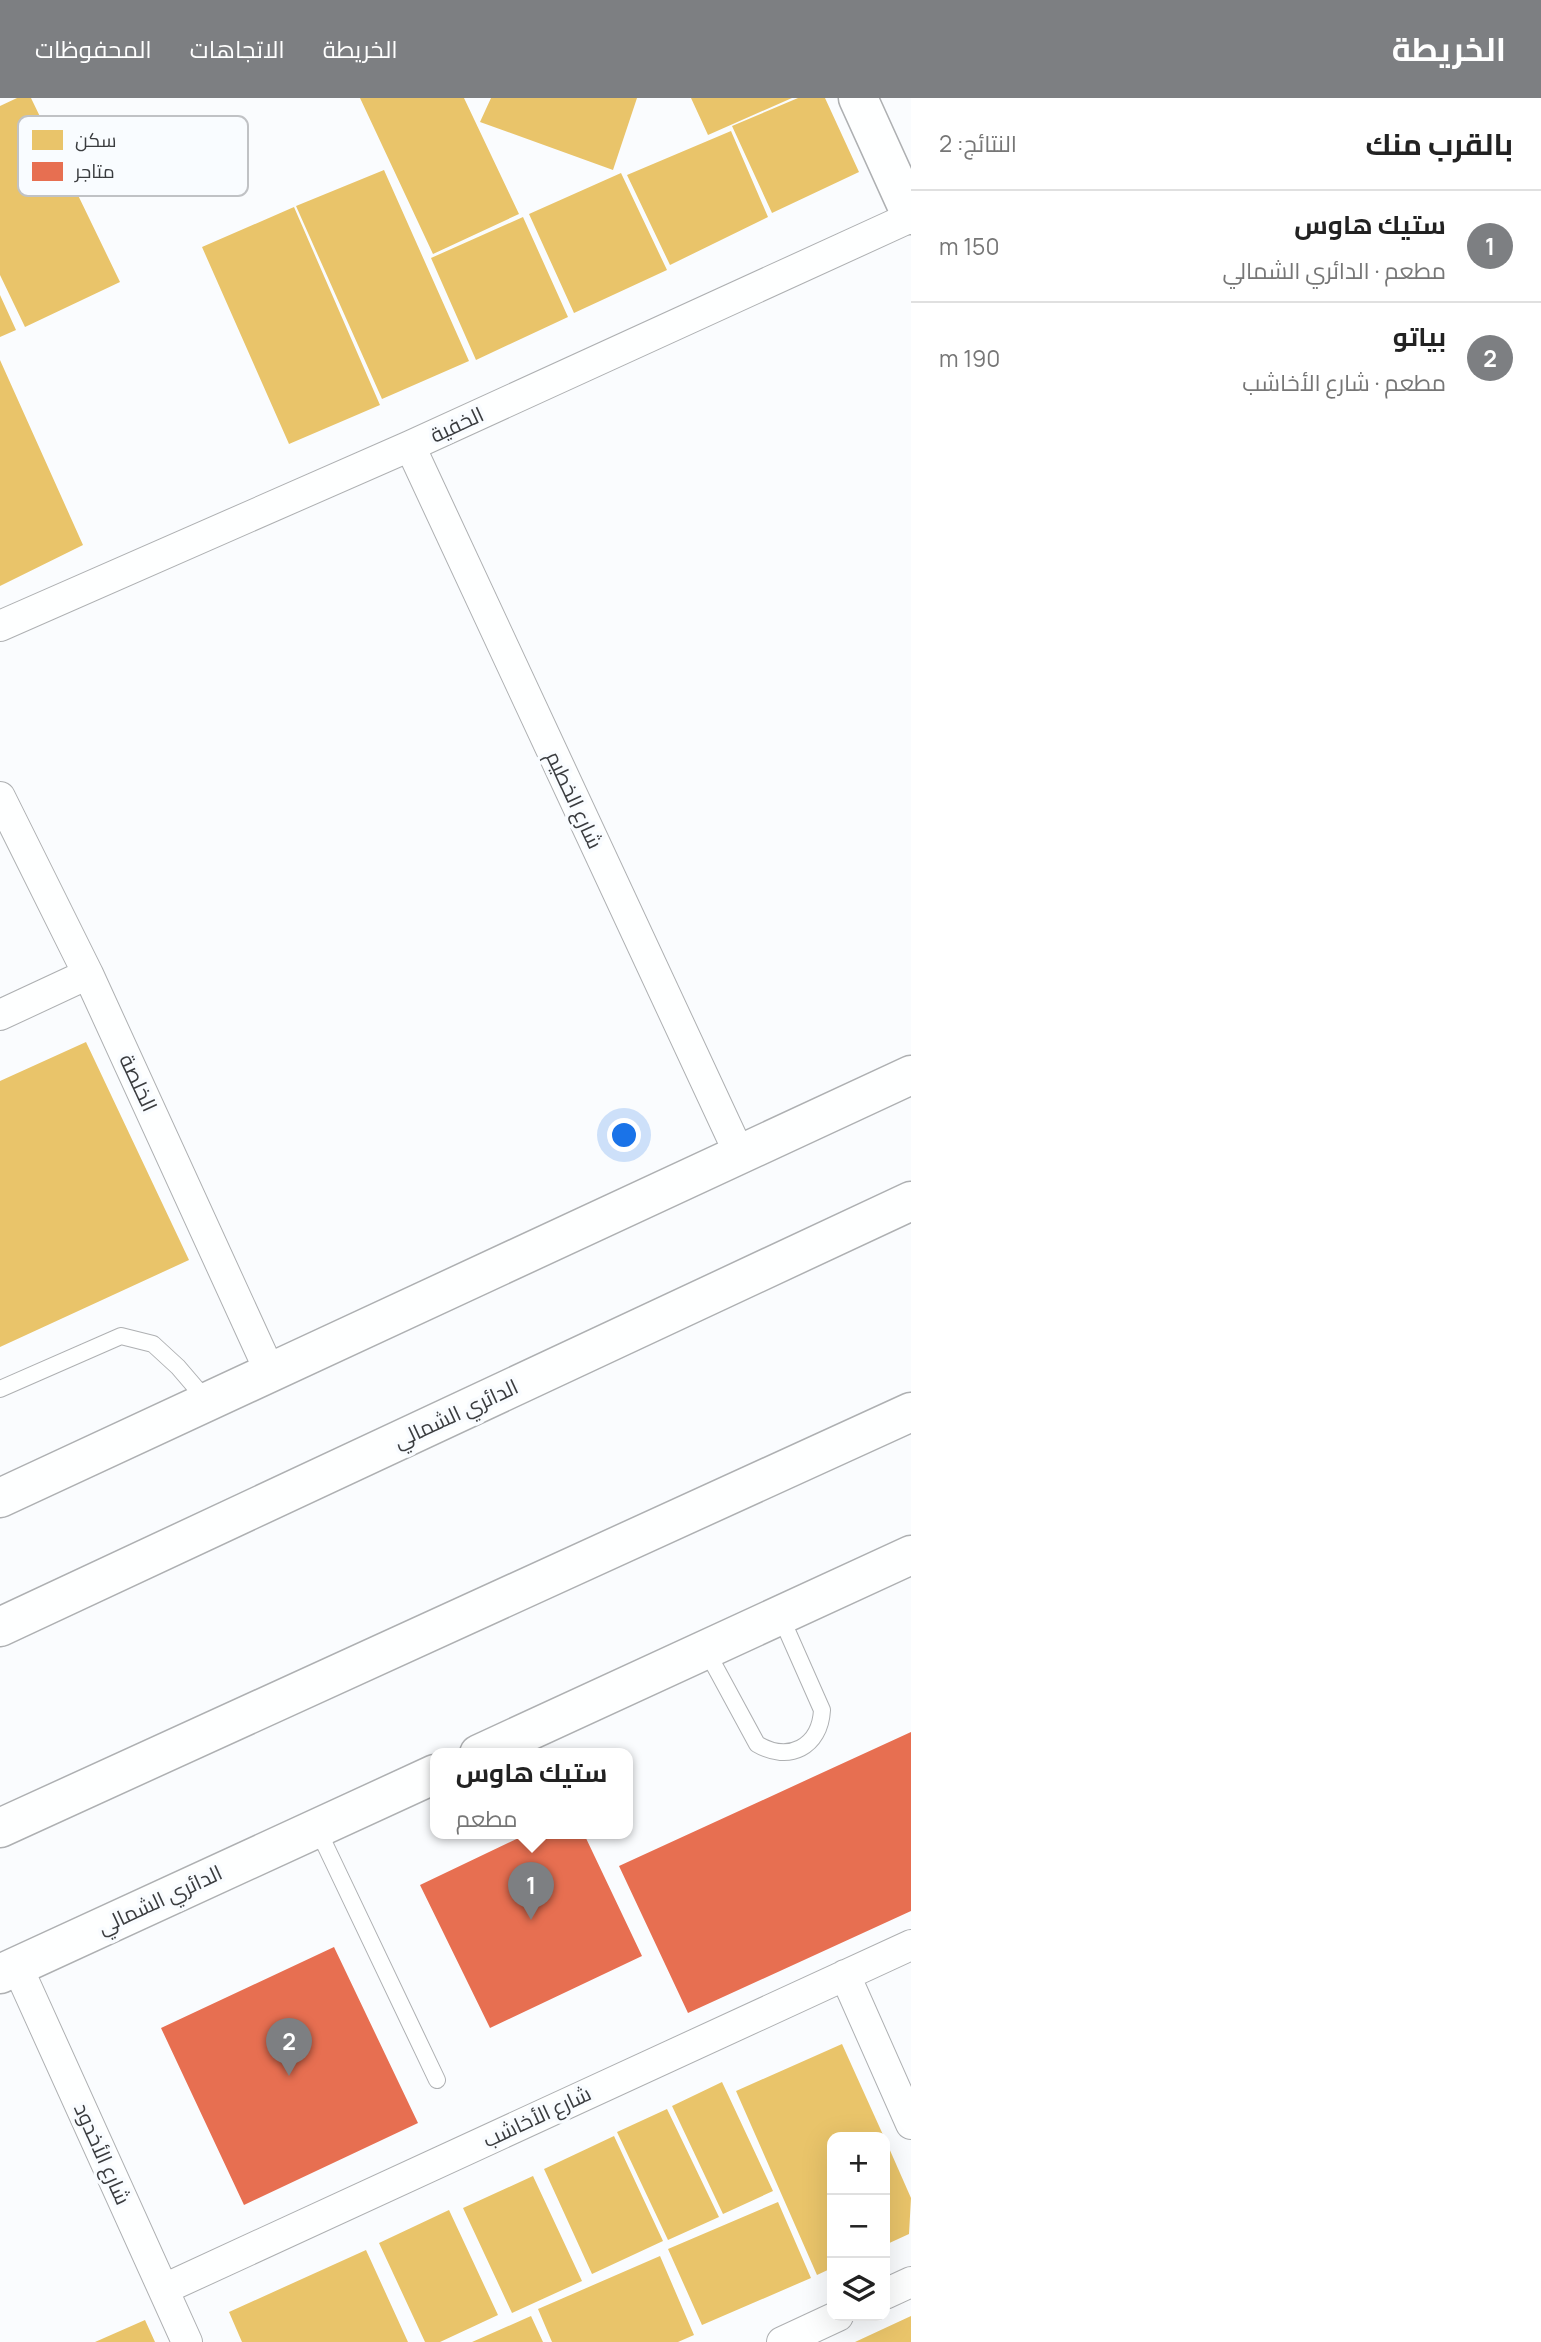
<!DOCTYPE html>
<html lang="ar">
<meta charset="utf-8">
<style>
body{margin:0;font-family:Manrope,Cairo,sans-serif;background:#f2f2f2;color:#222;direction:rtl}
.controls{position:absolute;right:21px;bottom:21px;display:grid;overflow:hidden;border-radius:14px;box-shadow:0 7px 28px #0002}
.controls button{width:63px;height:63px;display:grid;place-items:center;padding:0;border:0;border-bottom:2px solid #e0e0e0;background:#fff;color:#222;font:35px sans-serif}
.you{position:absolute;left:625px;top:1038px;width:24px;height:24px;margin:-18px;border:5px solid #fff;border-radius:50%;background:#1a73e8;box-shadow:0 0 0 10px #1a73e833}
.badge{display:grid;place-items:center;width:46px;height:46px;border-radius:50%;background:#7d7f82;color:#fff;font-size:23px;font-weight:700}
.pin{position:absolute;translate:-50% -58px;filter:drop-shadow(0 2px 4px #0008)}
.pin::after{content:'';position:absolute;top:37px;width:24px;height:21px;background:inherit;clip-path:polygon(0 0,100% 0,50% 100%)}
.popup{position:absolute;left:430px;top:1650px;width:203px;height:91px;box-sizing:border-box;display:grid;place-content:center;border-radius:14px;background:#fff;filter:drop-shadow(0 2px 5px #0005);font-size:23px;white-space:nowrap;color:#767676}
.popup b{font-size:26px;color:#222}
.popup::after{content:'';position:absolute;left:50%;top:100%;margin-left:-14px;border:14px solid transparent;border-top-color:#fff}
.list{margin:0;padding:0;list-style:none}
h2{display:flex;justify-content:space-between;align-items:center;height:91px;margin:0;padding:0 28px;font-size:30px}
h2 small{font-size:23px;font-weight:400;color:#767676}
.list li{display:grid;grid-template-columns:46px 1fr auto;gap:21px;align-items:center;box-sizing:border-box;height:112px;padding:0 28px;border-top:2px solid #e0e0e0}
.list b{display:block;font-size:26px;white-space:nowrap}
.list p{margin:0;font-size:23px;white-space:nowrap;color:#767676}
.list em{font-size:23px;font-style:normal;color:#767676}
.icon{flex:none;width:38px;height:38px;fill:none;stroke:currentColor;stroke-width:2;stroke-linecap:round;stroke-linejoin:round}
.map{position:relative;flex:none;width:911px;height:2244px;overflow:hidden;direction:ltr}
header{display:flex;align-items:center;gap:42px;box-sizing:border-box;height:98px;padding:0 35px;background:#7d7f82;color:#fff}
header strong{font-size:33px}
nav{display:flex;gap:38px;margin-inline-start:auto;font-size:24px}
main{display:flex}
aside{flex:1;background:#fff}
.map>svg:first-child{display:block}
.homes{fill:#e9c46a}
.shops{fill:#e76f51}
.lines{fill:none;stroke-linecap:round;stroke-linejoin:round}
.lane-casing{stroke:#aeb0b2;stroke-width:18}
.street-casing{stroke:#aeb0b2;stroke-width:32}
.secondary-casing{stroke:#aeb0b2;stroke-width:41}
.highway-casing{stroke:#aeb0b2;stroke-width:41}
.lane{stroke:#feffff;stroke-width:16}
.street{stroke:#feffff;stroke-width:30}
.secondary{stroke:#feffff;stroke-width:38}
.highway{stroke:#feffff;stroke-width:38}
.labels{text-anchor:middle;stroke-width:7;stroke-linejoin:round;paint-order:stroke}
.street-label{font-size:21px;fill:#3a3c3f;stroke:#f9fcff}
.key{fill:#f9fcff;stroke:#c0c2c5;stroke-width:2}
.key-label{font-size:19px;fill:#3a3c3f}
</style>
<header>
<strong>الخريطة</strong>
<nav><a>الخريطة</a><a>الاتجاهات</a><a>المحفوظات</a></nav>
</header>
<main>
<aside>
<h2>بالقرب منك<small>النتائج: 2</small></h2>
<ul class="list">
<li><span class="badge">1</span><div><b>ستيك هاوس</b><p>مطعم · الدائري الشمالي</p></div><em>150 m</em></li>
<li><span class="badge">2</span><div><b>بياتو</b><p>مطعم · شارع الأخاشب</p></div><em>190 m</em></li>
</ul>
</aside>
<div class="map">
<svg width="911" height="2244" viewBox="0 0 911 2244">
<rect width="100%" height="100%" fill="#fafcfe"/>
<path class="homes" d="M17,0H31L120,184L25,229L0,177V8Z
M360,0H464L519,116L433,156Z
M491,0H637L613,72L480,24Z
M691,0H792L708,37Z
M798,0H825L859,74L772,115L732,28Z
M731,33L768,119L670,167L627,77Z
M384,72L469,263L382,301L296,108Z
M621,75L667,172L574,215L529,116Z
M294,109L380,307L289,346L202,149Z
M523,119L568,219L476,262L431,160Z
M0,197L16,232L0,239Z
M0,262L83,447L0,488Z
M86,944L189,1162L0,1249V983Z
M842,1946L884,2039H832V2170L817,2177L736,1993Z
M722,1984L773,2093L723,2116L672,2008Z
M667,2011L719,2119L668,2142L617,2034Z
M614,2038L663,2143L592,2176L544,2071Z
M885,2041L911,2100L909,2136L885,2147Z
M533,2078L582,2183L512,2215L463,2110Z
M778,2104L811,2180L702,2227L668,2151Z
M449,2112L498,2217L440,2244H425L379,2145Z
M366,2152L408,2244H242L229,2214Z
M660,2158L694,2237L678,2244H552L538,2211Z
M531,2218L543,2244H472Z
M911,2218V2244H855Z
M145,2222L155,2244H95Z"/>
<path class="shops" d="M911,1634V1813L688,1915L619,1768Z
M527,1736H584L642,1858L490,1930L420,1787Z
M334,1849L418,2025L244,2107L161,1930Z"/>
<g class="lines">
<defs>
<path id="lane" d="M0,1291L121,1238L153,1246L178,1269L208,1304
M706,1552L757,1646C789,1665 820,1649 822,1612L780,1517
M317,1730L437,1982"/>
<path id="street" d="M410,348L739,1055
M0,528L410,348L911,119
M0,699L88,876L270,1274
M0,917L88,876
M17,1868L187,2244
M845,1877L911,2026
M164,2191L911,1847
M885,2196L911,2184
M782,2244L838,2218"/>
<path id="secondary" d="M858,0L911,117
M0,1400L911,977
M479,1656L911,1457
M0,1876L435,1676"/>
<path id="highway" d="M0,1529L911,1103
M0,1730L911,1314"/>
</defs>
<use href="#lane" class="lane-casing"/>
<use href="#street" class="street-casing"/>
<use href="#secondary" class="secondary-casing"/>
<use href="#highway" class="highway-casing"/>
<use href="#lane" class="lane"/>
<use href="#street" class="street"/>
<use href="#secondary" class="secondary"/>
<use href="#highway" class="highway"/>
</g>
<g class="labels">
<g class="street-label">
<text transform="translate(457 327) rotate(-25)" y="7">الخفية</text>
<text transform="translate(574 702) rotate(65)" y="7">شارع الخطيم</text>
<text transform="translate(138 985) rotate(65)" y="7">الخلصة</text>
<text transform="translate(456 1316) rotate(-25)" y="7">الدائري الشمالي</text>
<text transform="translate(160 1802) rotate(-25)" y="7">الدائري الشمالي</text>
<text transform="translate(537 2019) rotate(-25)" y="7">شارع الأخاشب</text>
<text transform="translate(102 2056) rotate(66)" y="7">شارع الأخدود</text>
</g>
</g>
<rect x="18" y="18" width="230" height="80" rx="10" class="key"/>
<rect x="32" y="32" width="31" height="20" fill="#e9c46a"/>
<rect x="32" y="64" width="31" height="19" fill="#e76f51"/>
<g class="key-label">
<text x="75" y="49">سكن</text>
<text x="75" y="80">متاجر</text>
</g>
</svg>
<div class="controls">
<button>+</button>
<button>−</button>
<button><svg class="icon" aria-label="layers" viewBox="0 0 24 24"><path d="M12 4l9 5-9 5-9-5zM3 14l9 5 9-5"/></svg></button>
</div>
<div class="you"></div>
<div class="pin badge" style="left:531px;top:1822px">1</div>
<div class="popup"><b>ستيك هاوس</b>مطعم</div>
<div class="pin badge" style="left:289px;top:1978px">2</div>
</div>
</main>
